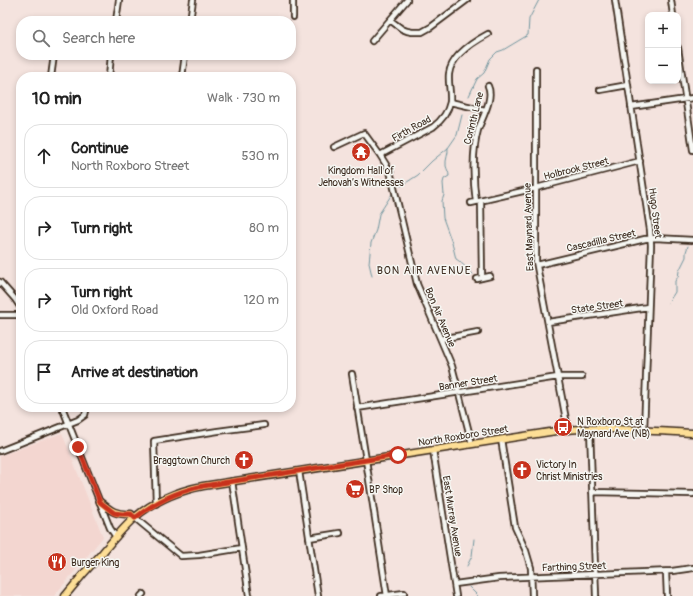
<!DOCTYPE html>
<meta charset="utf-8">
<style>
body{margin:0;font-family:Pangolin,sans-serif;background:#f2f2f2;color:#222}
.controls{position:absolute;right:12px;top:12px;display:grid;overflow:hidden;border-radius:8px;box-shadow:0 2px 6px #0003}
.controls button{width:36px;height:36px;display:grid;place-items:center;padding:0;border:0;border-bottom:1px solid #e0e0e0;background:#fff;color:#222;font:20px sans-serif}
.stop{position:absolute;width:12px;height:12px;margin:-9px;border:3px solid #c8321e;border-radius:50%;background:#fff}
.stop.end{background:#c8321e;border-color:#fff;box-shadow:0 1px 4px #0008}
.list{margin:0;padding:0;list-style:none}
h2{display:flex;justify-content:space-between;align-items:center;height:52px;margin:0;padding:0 16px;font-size:17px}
h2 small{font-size:13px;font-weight:400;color:#767676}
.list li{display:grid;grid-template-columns:26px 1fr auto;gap:12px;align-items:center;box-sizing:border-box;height:64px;margin:0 8px 8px;padding:0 8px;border:1px solid #e0e0e0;border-radius:16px}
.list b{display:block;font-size:15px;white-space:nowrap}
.list p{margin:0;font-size:13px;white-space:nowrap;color:#767676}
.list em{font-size:13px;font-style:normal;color:#767676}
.icon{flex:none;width:22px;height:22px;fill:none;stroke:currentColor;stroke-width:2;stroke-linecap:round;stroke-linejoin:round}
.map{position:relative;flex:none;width:693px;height:596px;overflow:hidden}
.search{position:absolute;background:#fff;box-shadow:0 2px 6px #0003;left:16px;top:16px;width:280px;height:44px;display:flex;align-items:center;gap:10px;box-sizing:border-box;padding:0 14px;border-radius:16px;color:#767676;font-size:15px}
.panel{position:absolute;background:#fff;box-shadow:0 2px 6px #0003;left:16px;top:72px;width:280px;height:340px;border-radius:16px}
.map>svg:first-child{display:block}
.built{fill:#f3d6d0}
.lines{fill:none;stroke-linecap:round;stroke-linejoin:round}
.stream{stroke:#70959e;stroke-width:1}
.minor-casing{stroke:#3b2a1e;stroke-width:8}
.major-casing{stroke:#3b2a1e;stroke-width:9}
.minor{stroke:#f6f6f2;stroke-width:4.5}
.major{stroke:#fdde96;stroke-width:6}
.route{stroke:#c8321e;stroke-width:5}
.labels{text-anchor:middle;stroke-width:3;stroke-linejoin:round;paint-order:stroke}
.street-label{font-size:10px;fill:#3b2a1e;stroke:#f6f6f2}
.poi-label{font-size:10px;fill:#3b2a1e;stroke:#f6f6f2;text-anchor:start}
.neighbourhood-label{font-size:11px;letter-spacing:1px;fill:#3b2a1e;stroke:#f6f6f2}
</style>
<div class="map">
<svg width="693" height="596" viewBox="0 0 693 596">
<rect width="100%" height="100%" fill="#f4e3de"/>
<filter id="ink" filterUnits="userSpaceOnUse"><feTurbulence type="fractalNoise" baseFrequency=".025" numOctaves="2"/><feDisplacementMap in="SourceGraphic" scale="8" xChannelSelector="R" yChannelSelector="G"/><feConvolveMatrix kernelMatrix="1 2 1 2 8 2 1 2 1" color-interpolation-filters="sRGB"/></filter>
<g filter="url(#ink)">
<path class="built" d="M62,433L103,537L54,596H0V456Z"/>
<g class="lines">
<path class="stream" d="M469,96L477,79L484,73L490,59L497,52L503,50L528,35L529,19L539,0
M448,148C449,154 445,159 446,166C447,170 449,172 449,176L444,179L443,183L444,195L442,201L443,218L452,243L456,259C460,261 468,270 473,274
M401,186L418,175L432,161L448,148L457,135L462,115
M372,276L369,263L371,243L376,230L379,214L392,194
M668,303L675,292V281L678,277L679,271L686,257V252L688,246
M467,566L472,556L474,539
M469,587L478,596"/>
<defs>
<path id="minor" d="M615,0L650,230L651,245L644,431
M671,0L673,15
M293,17V0
M390,20L402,29L407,31L412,32H422L431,27L467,0
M116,21L119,0
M190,21L193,0
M372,41L407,0
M678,48L693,150
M536,69V261L568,430
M51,77L54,55
M109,77L111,55
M182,77L185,55
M600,90L628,85
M450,102L485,110
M631,107L693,98
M334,147L364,133L380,155L390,171L417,284L452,366L472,444
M380,155L433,127C441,121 448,112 450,102C451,93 448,83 449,74C451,56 473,42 488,34
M481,201L482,278
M476,202C473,181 472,151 478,130C482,118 494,98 488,86
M471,203L536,188L640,161
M537,265L645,239L655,238L693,240
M477,279L490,276
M0,282L15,299L21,308
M0,315H21
M548,322L648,307
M441,339L478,332
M352,374L366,460L387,596
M62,407L110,528L116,537
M357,408L558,377H582
M590,429L596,596
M501,439L515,527L526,551L531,568L532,596
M433,450L456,596
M0,451L78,420L85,415L87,407
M299,471L318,596
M232,481L249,596
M592,492L693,494
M156,504L154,441L218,431L264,425
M135,518L181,556L199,555L242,548
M309,538L340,533
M666,572L667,596
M455,584L499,578L672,571L693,568
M141,596L143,594
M381,596L404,593"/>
<path id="major" d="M100,502C111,511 116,515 131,514L135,518
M65,596C77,581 90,566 103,552C113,540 123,528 134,518C154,501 177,491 203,486L556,431C602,426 648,431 693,433"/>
</defs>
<use href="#minor" class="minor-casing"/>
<use href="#major" class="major-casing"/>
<use href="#minor" class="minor"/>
<use href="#major" class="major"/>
</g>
</g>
<g class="lines" filter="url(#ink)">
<path class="route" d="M78,447L100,502L114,513L122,514H131L135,518C157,501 176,492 203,486L398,455"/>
</g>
<defs>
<symbol id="temple-disc" viewBox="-11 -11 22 22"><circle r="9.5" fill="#c8321e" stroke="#f6f6f2"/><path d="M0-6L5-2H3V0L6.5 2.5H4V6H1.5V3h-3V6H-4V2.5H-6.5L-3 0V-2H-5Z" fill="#fff"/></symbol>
<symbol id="bus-disc" viewBox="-11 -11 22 22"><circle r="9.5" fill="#c8321e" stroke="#f6f6f2"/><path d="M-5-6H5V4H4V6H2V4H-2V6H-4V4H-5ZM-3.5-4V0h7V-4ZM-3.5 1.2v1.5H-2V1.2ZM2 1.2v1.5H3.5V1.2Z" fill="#fff"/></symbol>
<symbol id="church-disc" viewBox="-11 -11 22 22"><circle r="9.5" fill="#c8321e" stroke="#f6f6f2"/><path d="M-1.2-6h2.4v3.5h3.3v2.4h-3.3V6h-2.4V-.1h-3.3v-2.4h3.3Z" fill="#fff"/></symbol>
<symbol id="supermarket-disc" viewBox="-11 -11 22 22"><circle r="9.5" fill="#c8321e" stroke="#f6f6f2"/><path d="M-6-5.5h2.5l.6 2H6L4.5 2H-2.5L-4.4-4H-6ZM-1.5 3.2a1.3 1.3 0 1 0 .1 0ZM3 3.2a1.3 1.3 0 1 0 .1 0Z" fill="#fff"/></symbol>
<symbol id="restaurant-disc" viewBox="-11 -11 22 22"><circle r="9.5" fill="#c8321e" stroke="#f6f6f2"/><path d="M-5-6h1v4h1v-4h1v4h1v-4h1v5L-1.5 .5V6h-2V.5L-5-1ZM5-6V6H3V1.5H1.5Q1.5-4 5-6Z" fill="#fff"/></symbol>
</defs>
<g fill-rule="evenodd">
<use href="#temple-disc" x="350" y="141" width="22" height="22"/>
<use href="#bus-disc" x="552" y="416" width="22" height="22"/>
<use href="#church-disc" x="233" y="449" width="22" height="22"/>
<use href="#church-disc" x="511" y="459" width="22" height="22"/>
<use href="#supermarket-disc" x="344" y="478" width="22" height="22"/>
<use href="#restaurant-disc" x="46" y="551" width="22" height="22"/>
</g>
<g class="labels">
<g class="street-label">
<text transform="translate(473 118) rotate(-76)" y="4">Corinth Lane</text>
<text transform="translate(411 128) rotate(-29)" y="4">Firth Road</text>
<text transform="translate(576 168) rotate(-14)" y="4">Holbrook Street</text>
<text transform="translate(656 213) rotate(83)" y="4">Hugo Street</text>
<text transform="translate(528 227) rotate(-92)" y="4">East Maynard Avenue</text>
<text transform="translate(601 240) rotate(-13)" y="4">Cascadilla Street</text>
<text transform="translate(597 306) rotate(-8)" y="4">State Street</text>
<text transform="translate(441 317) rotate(67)" y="4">Bon Air Avenue</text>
<text transform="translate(468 382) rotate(-9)" y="4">Banner Street</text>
<text transform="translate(463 435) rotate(-9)" y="4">North Roxboro Street</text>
<text transform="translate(453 516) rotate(81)" y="4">East Murray Avenue</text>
<text transform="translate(574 566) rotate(-2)" y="4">Farthing Street</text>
</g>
<g class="poi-label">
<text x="361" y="174" text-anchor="middle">Kingdom Hall of<tspan x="361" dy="12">Jehovah’s Witnesses</tspan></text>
<text x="577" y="425">N Roxboro St at<tspan x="577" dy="12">Maynard Ave (NB)</tspan></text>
<text x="230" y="464" text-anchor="end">Braggtown Church</text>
<text x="536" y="468">Victory In<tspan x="536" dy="12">Christ Ministries</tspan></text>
<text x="369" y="493">BP Shop</text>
<text x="71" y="566">Burger King</text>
</g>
<g class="neighbourhood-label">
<text x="424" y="274">BON AIR AVENUE</text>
</g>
</g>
</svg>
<div class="controls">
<button>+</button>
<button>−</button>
</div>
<div class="stop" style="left:398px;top:455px"></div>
<div class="stop end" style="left:78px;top:447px"></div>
<div class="search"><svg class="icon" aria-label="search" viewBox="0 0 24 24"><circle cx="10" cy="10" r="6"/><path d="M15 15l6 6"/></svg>Search here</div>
<section class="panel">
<h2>10 min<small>Walk · 730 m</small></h2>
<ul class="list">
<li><svg class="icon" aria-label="ahead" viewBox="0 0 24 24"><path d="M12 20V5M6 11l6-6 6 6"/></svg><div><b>Continue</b><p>North Roxboro Street</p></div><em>530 m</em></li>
<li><svg class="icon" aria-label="right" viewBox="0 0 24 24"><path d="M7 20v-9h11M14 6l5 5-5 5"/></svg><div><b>Turn right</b></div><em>80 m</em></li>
<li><svg class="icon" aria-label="right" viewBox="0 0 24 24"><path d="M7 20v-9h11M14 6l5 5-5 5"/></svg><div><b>Turn right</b><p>Old Oxford Road</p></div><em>120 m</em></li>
<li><svg class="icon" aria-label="arrive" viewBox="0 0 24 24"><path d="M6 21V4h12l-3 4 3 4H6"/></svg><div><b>Arrive at destination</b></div></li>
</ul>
</section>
</div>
